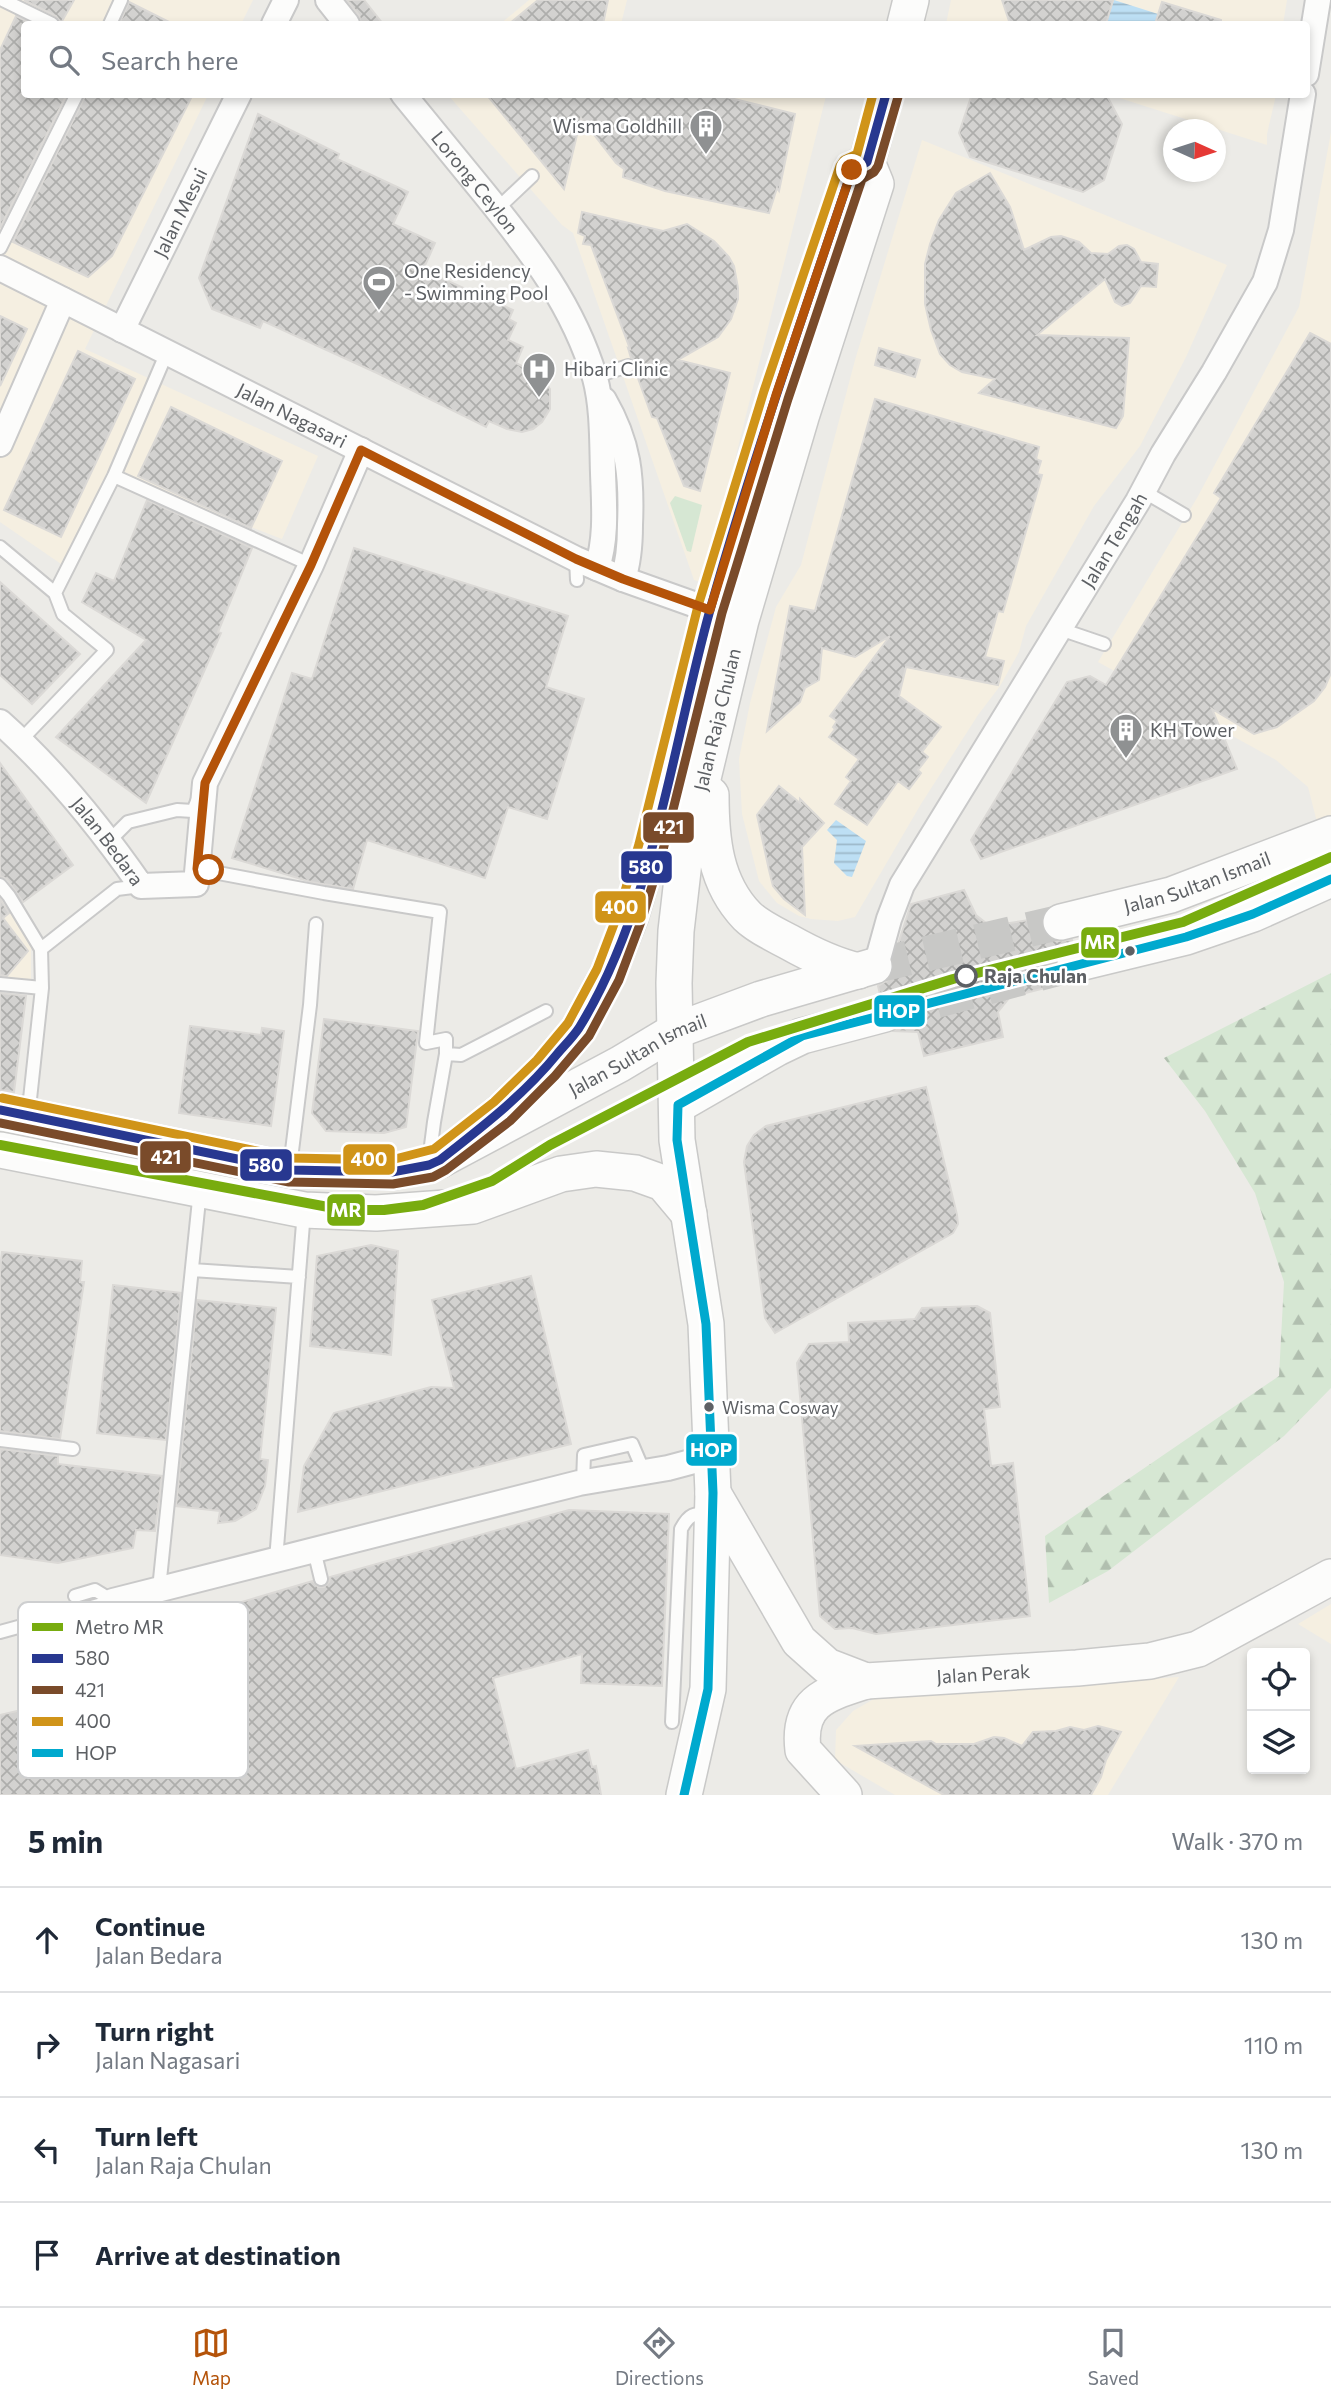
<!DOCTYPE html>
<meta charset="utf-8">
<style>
body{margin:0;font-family:Commissioner,sans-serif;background:#f2f2f3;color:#1f2937}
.controls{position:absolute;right:21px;bottom:21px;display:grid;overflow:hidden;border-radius:7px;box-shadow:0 4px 10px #0003}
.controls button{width:63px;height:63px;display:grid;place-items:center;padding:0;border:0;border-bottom:2px solid #e0e1e3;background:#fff;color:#1f2937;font:35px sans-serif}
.compass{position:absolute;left:1163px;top:119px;width:63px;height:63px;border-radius:50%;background:#fff;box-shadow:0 4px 10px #0003;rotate:93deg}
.stop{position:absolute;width:21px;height:21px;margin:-16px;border:5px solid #b45309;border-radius:50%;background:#fff}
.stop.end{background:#b45309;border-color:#fff;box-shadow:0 2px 7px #0008}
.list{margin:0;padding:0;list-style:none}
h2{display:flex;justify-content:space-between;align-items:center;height:91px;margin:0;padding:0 28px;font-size:30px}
h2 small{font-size:23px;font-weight:400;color:#747a83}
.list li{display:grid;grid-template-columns:46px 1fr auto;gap:21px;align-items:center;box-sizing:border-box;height:105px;padding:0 28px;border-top:2px solid #e0e1e3}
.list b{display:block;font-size:26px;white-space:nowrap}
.list p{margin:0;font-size:23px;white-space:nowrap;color:#747a83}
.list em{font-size:23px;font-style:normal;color:#747a83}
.icon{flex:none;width:38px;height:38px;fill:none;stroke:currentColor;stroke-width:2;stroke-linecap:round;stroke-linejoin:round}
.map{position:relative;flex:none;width:1331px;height:1795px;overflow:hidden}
.search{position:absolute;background:#fff;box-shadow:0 4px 10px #0003;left:21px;right:21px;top:21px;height:77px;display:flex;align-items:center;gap:18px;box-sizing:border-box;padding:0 24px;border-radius:7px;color:#747a83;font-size:26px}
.sheet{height:511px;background:#fff}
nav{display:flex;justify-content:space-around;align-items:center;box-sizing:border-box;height:98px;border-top:2px solid #e0e1e3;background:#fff;font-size:19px;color:#747a83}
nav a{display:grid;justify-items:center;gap:4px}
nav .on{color:#b45309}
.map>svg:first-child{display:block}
.commercial{fill:#f5efe1}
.forest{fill:url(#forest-firs)}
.garden{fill:#d6e7d3}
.water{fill:url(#water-rules)}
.building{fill:url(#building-cross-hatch);stroke:#dbd9d6;stroke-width:2}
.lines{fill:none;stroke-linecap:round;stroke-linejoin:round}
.secondary-tunnel{stroke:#c8c8c6;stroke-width:35;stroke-dasharray:35 18;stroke-linecap:butt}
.lane-casing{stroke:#c9c9c9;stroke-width:16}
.street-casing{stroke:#c9c9c9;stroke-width:28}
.secondary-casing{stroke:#c9c9c8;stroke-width:38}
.lane{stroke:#fcfcfb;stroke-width:12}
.street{stroke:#fcfcfb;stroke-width:24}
.secondary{stroke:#fcfcfb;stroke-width:35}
.bus-1-casing{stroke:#fff;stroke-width:14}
.bus-2-casing{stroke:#fff;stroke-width:14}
.bus-3-casing{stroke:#fff;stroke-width:14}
.bus-4-casing{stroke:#fff;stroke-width:14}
.bus-1{stroke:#283890;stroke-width:9}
.bus-2{stroke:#7a4b2a;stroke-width:9}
.bus-3{stroke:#d09419;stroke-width:9}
.bus-4{stroke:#00a9ce;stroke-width:9}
.metro-1-casing{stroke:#fff;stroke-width:16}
.metro-1{stroke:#78ac0f;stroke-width:10}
.route{stroke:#b45309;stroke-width:9}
.bus-dot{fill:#5d6064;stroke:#fff;stroke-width:2.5}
.stop-dot{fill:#fff;stroke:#5d6064;stroke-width:3.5}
.labels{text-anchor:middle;stroke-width:5;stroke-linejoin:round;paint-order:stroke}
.bus-label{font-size:17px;fill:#5d6064;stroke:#fff;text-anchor:start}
.poi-label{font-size:19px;fill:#5d6064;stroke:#fff;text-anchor:start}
.street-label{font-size:19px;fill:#5d6064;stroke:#fff}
.stop-label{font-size:19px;font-weight:bold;fill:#5d6064;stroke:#fff;text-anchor:start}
.key{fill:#fff;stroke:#cecfd0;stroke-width:2}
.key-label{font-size:19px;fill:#5d6064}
.line-badge{stroke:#fff;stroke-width:2.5}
.badge-label{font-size:19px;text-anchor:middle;font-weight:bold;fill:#fff}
</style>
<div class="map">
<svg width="1331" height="1795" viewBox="0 0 1331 1795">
<defs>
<pattern id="forest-firs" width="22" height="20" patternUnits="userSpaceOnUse" patternTransform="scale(1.75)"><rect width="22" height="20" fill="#d6e7d3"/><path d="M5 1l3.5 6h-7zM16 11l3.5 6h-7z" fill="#b1bfaf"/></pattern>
<pattern id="water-rules" width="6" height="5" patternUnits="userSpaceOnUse" patternTransform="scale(1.75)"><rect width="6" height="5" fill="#bddff4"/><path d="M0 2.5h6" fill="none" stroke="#9db8c9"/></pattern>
<pattern id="building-cross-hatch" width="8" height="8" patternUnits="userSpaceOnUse" patternTransform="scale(1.75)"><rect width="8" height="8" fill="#d3d2d0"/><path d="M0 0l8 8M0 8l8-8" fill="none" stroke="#aeaeac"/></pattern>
</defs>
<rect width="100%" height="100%" fill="#ecebe7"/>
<path class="commercial" d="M0,0H253L241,24H24V94L208,95L85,349L318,456L282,539L108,472L64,566L0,522Z
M529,0H627L621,24H500Z
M951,0H1287L1283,24H946Z
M818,94L826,96L704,583L694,580L573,233L562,225L448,95Z
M1110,95H1276L1267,134V145Z
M1331,132V824L1319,830L1308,787L1276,760L1098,662L1197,498L1299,307Z
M922,140L1227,265L1186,357L1140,446L1094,506L1026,626L1019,652L1000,686L978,715L921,804L855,917L838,921L811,919L799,916L777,903L759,881L742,814L739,759L750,703L776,607L801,565L855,360Z
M0,897L31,940V980L0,977Z
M1331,1604V1644L1298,1624Z
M1179,1677L1108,1795H895L835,1760L836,1730L853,1711L879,1696Z"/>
<path class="forest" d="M1331,973V1388L1284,1436L1108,1571L1049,1603L1045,1536L1279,1376L1284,1282L1255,1193L1205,1111L1164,1058Z"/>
<path class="garden" d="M675,496L702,505L691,552L687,551L670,503Z"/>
<path class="water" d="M1114,0L1158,14L1155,24H1106Z
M836,820L866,841L852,877L847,876L834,863L837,840L827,830Z"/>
<path class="building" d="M24,0H74L61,23L56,16Z
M347,0H364L383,24H361L359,15Z
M538,0H608L603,24H509Z
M1002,0H1113L1106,24H1010Z
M129,2L173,24H119Z
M1162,2L1221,20V24H1155Z
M16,16L33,24H24V94H67L0,228V50Z
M86,94H193L112,256L88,277L13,242Z
M486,94H714L795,114L779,191L777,188L769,213L665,191L623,177L624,169L616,163L581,118L564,189Z
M972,94H1106L1122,124L1104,180L1083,192L970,157L959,133Z
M258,114L339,154L337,159L408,192L393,224L435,243L423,270L513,310L509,319L516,323L508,340L523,347L516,363L541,376L550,389V409L542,422L533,429L522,432L507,429L489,421L486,427L377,373L263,321L260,328L212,309L199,278Z
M990,173L1010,207L1024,250L1051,237L1061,236L1079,242L1091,253L1108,254L1119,246L1127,245L1134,249L1141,262L1158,264L1156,287L1141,286L1130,303L1122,306L1115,302L1105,279L1037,335L1129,338L1123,416L1116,428L979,393L995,379L962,372L950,365L940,354L931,330L925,304V264L930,244L939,220L956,193Z
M582,212L663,231L687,224L714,241L729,257L734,266L738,288V299L731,319L718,337L678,360L730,373L700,491L684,486L657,418L652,417L635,370L636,363L631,358L628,348L630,349L591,245L583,244L585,236L578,233Z
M0,316L27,329L0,386Z
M1310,333L1331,344V673L1325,687L1314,701L1277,727L1254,734L1212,709L1237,769L981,859L971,840L1067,682L1090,676L1106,685L1221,498L1214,493Z
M879,348L920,360L915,377L875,365Z
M78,351L135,379L61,537L4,510Z
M875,399L1039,447L1036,459L1041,461L1037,474L1042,475L1003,612L998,611L985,657L1004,661L998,685L906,667L899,696L941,727L922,752L928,757L918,770L921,773L909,789L898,781L867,825L835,804L851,781L846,777L859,759L829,737L835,729L833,727L837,721L830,716L890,636L855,657L822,648L819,680L805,688L800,702L767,731L790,606L815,611Z
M171,407L282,461L251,528L138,476Z
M147,500L252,548L218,632L221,633L146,803L56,737L146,640L82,602L96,573L114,581Z
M354,548L568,616L546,687L584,699L547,819L508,807L485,878L367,840L353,889L311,882L232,858L292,673L312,679Z
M0,582L80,654L32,704L0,675Z
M0,763L73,865L23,902L7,879L0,876Z
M779,786L800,803V799L824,823L802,847L805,915L784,899L773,886L769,870L757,815Z
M964,890L976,915L986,923L1003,924L1042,918V927L1047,936L1056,941L1072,940L1073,944L1062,949L1056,959V969L1060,977L1068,982L1010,997L998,1012L1003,1037L924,1056L918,1032L894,1031L904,1020V1008L900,1000L891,995L880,994L878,986L888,980L893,971V960L911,904Z
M0,899L9,913L3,918L28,951L7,976L0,975Z
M0,993L26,996L14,1092L0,1090Z
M324,1019L418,1031L406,1127L384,1133L326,1131L312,1113Z
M190,1026L261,1035L262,1028L284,1031L271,1126L179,1113Z
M926,1087L957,1215L958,1224L953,1233L775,1333L765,1318L744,1162L747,1146L754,1135L766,1126Z
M371,1245L398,1251L391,1355L310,1346L317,1256Z
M2,1252L82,1261L80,1282H84L60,1439L0,1431V1270Z
M531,1276L571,1444L298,1512L304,1466L334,1413L431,1387L454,1388L432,1300Z
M113,1285L181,1293L166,1440L97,1433Z
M197,1300L276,1308L260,1459L268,1460L265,1486L256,1509L235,1521L218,1523L220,1511L176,1506Z
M977,1306L990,1313L1000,1407L984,1409L991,1466L1013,1463L1030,1616L876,1634L852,1628L835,1629L820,1616L797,1363L809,1344L849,1342L848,1323L915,1319L922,1308Z
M0,1449L58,1456V1464L162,1476L155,1531L136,1530L133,1548L58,1563L0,1555Z
M569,1510L669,1514L662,1686L581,1683L582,1654L493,1678L516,1769L588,1750L592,1767L596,1766L601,1795H0V1715L76,1697L62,1646L138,1624L140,1632L313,1581L318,1587H324L329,1582L330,1577Z
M1098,1726L1121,1732L1106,1760L1101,1777L1091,1795H944L855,1746L931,1741L936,1744H974L994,1737L1004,1738L1022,1746L1033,1732L1056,1731L1070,1727L1084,1730Z"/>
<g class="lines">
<path class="secondary-tunnel" d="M874,966L1061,922
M885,1014L1075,964"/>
<defs>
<path id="lane" d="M3,0L52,24
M110,24L121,0
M497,209L532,176
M0,248L77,94
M594,377L628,366
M114,476L311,565
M1143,491L1184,515
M0,547L55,593L114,476L167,352
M576,559L577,580
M1060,629L1104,644
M21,740L107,650L63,614L55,593
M109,841L128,822L177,810L193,811L198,799
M197,869L324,893L440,912L426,1043L446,1039V1054
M0,885L9,896L41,949
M0,984L42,988
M19,1106L30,1099L42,988L41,949L117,889L141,886
M429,1161L434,1122L446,1054L461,1055L546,1011
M290,1167L310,1005L316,924
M192,1270L299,1277
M0,1440L73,1449
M583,1482L584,1455L632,1444L644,1472
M314,1550L321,1579
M276,1560L304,1211
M159,1589L200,1190
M75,1596L95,1590L113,1601
M0,1632L113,1601
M672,1722L681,1529C689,1514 694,1513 710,1514"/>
<g id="street">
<path d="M328,0L347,24"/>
<path d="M274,24L286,0"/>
<path d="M1306,74L1318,0"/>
<path id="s1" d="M403,94C430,127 457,160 484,193C531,251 573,305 595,378C603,408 602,443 603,473C604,505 607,537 597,568"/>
<path id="s2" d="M0,268L576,559L623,579L724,615"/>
<path id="s3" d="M122,330L239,94"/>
<path d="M604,400C629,443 632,477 630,525C630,544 629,561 623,579"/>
<path d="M0,444L63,300"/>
<path id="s4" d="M0,722C54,770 100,827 141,886L196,884L205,783L311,565L361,450"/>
<path id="s5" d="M876,966L889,919L902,885L1138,501L1163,454L1214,372L1265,282L1281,230L1303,94"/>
<path d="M113,1601L579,1483L668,1468L713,1456"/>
</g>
<g id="secondary">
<path d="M905,24L911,0"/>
<path d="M711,795C711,839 715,883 747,916C758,927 776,935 789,942C812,955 833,965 858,971"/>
<path id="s6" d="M1061,922L1171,895L1331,834"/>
<path d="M1075,964L1186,937L1253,914L1331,879"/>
<path d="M678,1105L777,1048L802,1036L885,1014"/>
<path id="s7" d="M0,1110L290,1170L392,1172L429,1165L440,1160L620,1064L675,1031L761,999L874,966"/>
<path d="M0,1150L304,1210L376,1213L473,1206L561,1174L596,1169L635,1173L663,1183L689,1214"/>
<path d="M440,1160L502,1111L546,1068L578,1030L608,974L631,915L651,847L710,610L776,395L852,170L867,162"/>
<path id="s8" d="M713,1493L799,1641L827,1666L866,1681L1077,1668L1150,1661L1198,1649L1331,1577"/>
<path id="s9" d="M684,1795L708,1689L713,1493L706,1324L677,1140L674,983L676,931L685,853L741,620L801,417L876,184L867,162L886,94"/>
<path d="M844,1795L803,1750C797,1701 826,1694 866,1681"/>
</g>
</defs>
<use href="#lane" class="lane-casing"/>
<use href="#street" class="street-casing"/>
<use href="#secondary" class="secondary-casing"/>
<use href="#lane" class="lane"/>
<use href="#street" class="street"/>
<use href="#secondary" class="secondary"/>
<defs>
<path id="bus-1" d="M0,1110L290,1170L392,1172L429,1165L440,1160C482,1127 524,1095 558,1053C565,1045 573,1037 579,1028C654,907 672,746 710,610C752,461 803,316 852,170L867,162L886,94"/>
<path id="bus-2" d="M0,1123L289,1182L393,1184L433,1177L446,1170L510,1121L555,1076L589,1036L619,980L642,919L663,850L722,613L788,399L862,179L874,172L878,166L898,97"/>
<path id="bus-3" d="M2,1098L291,1158L391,1160L434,1149L494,1102L537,1060L568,1023L597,969L619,911L639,844L698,606L764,391L840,166L844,160L857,154L873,94"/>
<path id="bus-4" d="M684,1795L708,1689L713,1493L706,1324L677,1140L678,1105L802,1036L1186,937L1253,914L1331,879"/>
</defs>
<use href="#bus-1" class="bus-1-casing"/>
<use href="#bus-2" class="bus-2-casing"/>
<use href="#bus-3" class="bus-3-casing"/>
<use href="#bus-4" class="bus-4-casing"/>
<use href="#bus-1" class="bus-1"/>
<use href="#bus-2" class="bus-2"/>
<use href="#bus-3" class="bus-3"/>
<use href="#bus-4" class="bus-4"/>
<defs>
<path id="metro-1" d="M0,1145L344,1210H384L423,1205L492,1181L550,1145L748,1042L953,979L1183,922L1331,857"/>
</defs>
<use href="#metro-1" class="metro-1-casing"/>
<use href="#metro-1" class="metro-1"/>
</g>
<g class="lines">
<path class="route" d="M209,870L197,869L205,783L311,565L361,450L576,559L623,579L710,610L776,395L852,170"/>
</g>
<defs>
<symbol id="building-pin" viewBox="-11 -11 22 30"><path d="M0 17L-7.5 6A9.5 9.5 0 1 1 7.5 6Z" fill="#8f9192" stroke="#fff"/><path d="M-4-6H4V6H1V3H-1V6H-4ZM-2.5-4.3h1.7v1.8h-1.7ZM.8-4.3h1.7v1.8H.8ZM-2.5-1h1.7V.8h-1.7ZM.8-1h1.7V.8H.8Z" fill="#fff"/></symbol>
<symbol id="stadium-pin" viewBox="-11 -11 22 30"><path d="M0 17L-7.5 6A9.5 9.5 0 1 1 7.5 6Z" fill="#8f9192" stroke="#fff"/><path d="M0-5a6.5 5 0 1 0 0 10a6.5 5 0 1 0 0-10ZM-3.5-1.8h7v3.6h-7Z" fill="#fff"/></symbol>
<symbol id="hospital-pin" viewBox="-11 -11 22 30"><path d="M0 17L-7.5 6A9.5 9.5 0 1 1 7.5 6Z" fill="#8f9192" stroke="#fff"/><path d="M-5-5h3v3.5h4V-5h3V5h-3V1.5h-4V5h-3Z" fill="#fff"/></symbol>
</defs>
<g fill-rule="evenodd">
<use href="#building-pin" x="687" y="107" width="38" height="52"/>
<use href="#stadium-pin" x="360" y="263" width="38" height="52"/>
<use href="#hospital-pin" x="520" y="350" width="38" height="52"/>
<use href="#building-pin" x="1107" y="711" width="38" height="52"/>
</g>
<g class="bus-dot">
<circle cx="1130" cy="951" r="6"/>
<circle cx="709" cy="1407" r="6"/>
</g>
<circle class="stop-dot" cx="966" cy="976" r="10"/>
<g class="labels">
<g class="bus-label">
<text x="722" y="1414">Wisma Cosway</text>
</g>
<g class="poi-label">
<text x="682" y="133" text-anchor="end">Wisma Goldhill</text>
<text x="404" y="278">One Residency<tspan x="404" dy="22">- Swimming Pool</tspan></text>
<text x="564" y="376">Hibari Clinic</text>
<text x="1150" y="737">KH Tower</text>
</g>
<g class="street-label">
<text dy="7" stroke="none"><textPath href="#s1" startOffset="114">Lorong Ceylon</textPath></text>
<text dy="7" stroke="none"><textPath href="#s3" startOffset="131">Jalan Mesui</textPath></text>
<text dy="7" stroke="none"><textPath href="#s2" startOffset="327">Jalan Nagasari</textPath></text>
<text dy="7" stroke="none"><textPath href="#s5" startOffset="490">Jalan Tengah</textPath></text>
<text dy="7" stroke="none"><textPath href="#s9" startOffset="1085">Jalan Raja Chulan</textPath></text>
<text dy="7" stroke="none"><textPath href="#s4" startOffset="161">Jalan Bedara</textPath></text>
<text dy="7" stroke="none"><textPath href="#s6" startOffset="142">Jalan Sultan Ismail</textPath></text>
<text dy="7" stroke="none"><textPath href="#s7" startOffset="672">Jalan Sultan Ismail</textPath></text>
<text dy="7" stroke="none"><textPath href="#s8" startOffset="368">Jalan Perak</textPath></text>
</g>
<g class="stop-label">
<text x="984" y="983">Raja Chulan</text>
</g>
</g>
<rect x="18" y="1602" width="230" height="176" rx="10" class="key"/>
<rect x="32" y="1623" width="31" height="8" fill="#78ac0f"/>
<rect x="32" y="1654" width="31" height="9" fill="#283890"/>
<rect x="32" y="1686" width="31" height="8" fill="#7a4b2a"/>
<rect x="32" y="1717" width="31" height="9" fill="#d09419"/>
<rect x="32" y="1749" width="31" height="8" fill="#00a9ce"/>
<g class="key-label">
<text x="75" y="1634">Metro MR</text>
<text x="75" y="1665">580</text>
<text x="75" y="1697">421</text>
<text x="75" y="1728">400</text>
<text x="75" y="1760">HOP</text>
</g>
<g class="line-badge">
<rect x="642" y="811" width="53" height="33" rx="7" fill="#7a4b2a"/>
<rect x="620" y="850" width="53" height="34" rx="7" fill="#283890"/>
<rect x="594" y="890" width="53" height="34" rx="7" fill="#d09419"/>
<rect x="1080" y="926" width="40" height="33" rx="7" fill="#78ac0f"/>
<rect x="873" y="994" width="53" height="34" rx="7" fill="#00a9ce"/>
<rect x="139" y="1140" width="53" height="34" rx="7" fill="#7a4b2a"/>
<rect x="342" y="1143" width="54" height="33" rx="7" fill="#d09419"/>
<rect x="239" y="1148" width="54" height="34" rx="7" fill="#283890"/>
<rect x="326" y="1193" width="40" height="34" rx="7" fill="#78ac0f"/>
<rect x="685" y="1433" width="53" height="34" rx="7" fill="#00a9ce"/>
</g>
<g class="badge-label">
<text x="669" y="834">421</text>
<text x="646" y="874">580</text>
<text x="620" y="914">400</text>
<text x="1100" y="949">MR</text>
<text x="899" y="1018">HOP</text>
<text x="166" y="1164">421</text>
<text x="369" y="1166">400</text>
<text x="266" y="1172">580</text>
<text x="346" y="1217">MR</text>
<text x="711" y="1457">HOP</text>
</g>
</svg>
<div class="controls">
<button><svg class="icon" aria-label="locate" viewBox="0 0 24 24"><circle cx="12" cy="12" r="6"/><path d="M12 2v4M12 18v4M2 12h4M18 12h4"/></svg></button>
<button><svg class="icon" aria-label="layers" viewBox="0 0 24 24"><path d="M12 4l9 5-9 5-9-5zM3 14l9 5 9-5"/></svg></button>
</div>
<svg class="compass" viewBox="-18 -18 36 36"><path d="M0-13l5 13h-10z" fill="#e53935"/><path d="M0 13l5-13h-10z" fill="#747a83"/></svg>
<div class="stop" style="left:209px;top:870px"></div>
<div class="stop end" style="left:852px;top:170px"></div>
<div class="search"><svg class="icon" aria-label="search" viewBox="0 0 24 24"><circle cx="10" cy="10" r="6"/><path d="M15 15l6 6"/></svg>Search here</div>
</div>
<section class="sheet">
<h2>5 min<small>Walk · 370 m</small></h2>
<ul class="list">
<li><svg class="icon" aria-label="ahead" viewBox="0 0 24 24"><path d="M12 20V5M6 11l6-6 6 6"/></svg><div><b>Continue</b><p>Jalan Bedara</p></div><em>130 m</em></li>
<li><svg class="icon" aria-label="right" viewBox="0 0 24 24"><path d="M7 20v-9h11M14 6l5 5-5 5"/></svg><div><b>Turn right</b><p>Jalan Nagasari</p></div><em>110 m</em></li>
<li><svg class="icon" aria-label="left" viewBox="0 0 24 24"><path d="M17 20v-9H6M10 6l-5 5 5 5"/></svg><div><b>Turn left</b><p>Jalan Raja Chulan</p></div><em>130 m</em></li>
<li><svg class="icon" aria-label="arrive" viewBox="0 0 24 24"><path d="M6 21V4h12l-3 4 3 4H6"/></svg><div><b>Arrive at destination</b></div></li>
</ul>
</section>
<nav>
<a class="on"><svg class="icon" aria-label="map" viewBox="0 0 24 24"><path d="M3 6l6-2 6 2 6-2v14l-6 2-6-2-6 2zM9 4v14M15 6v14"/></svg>Map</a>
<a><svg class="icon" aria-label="directions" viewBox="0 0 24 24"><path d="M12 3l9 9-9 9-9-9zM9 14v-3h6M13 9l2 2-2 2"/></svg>Directions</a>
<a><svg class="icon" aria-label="saved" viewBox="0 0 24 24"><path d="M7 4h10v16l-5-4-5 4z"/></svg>Saved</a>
</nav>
